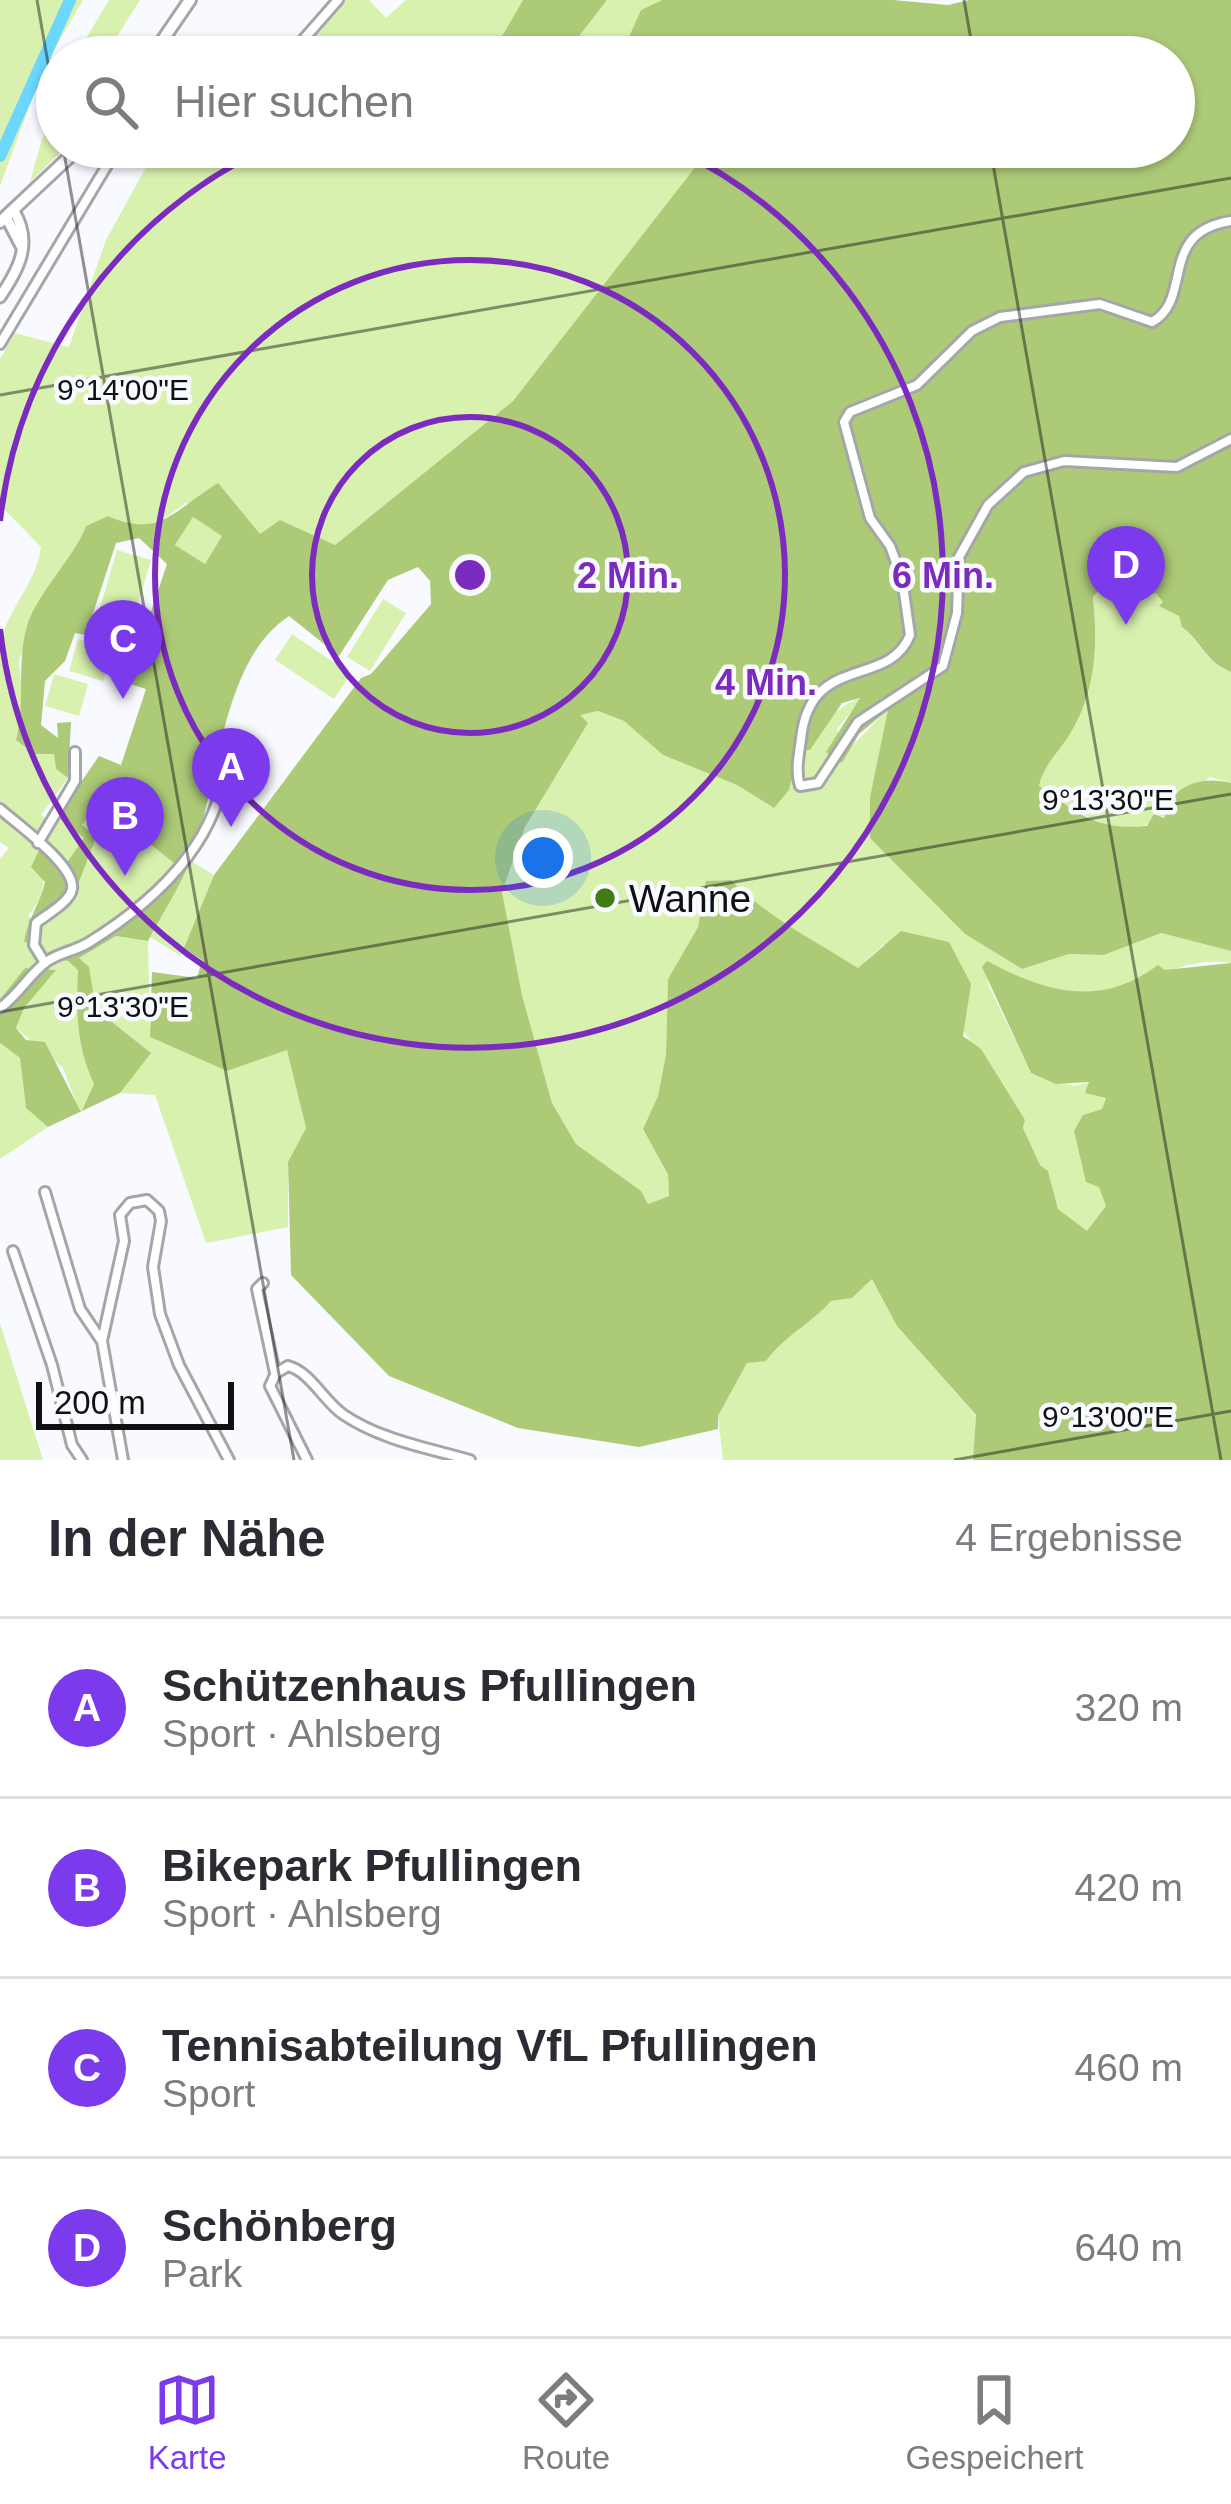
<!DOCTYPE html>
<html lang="de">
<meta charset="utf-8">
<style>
body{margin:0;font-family:Helvetica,sans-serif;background:#f7f7f7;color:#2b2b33}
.scale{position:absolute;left:36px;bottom:30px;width:198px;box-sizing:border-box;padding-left:12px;border:6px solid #0f1011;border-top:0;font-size:33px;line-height:42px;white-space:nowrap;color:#0f1011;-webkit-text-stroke:9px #f9faff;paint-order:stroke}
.you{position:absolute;left:543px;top:858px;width:42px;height:42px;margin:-30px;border:9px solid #fff;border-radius:50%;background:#1a73e8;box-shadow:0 0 0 18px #1a73e833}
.badge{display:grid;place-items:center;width:78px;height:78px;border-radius:50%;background:#7c3aed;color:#fff;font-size:39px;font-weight:700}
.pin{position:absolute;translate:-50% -99px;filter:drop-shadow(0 3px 6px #0008)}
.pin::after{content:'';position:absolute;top:63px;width:42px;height:36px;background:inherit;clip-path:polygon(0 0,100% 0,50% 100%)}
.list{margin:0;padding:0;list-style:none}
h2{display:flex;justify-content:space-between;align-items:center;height:156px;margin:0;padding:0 48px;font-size:51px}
h2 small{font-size:39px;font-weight:400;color:#7c7c81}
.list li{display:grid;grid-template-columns:78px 1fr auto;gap:36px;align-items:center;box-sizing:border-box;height:180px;padding:0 48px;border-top:3px solid #e1e1e2}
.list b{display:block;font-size:45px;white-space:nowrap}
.list p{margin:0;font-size:39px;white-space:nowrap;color:#7c7c81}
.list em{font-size:39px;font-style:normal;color:#7c7c81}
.icon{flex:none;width:66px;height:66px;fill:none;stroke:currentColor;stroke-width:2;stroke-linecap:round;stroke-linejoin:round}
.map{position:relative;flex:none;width:1231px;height:1460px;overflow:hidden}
.search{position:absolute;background:#fff;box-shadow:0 3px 9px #0004;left:36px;right:36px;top:36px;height:132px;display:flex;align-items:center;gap:30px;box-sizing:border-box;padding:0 42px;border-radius:66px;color:#7c7c81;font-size:45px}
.sheet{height:876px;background:#fff}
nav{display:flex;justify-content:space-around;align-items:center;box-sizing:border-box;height:168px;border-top:3px solid #e1e1e2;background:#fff;font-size:33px;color:#7c7c81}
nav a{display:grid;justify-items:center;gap:6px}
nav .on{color:#7c3aed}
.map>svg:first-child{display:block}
.green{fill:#d9f1af}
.forest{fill:#adca77;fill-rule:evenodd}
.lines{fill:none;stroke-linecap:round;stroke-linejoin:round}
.river{stroke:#6bd7fd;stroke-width:12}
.street-casing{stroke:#a5a6aa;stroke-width:14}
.secondary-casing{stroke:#a5a6aa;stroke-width:15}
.primary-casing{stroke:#a5a6aa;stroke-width:16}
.street{stroke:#fff;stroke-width:8}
.secondary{stroke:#fff;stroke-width:9}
.primary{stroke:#fff;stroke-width:10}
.ticks{fill:none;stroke:#0f1011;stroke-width:3;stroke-opacity:0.45}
.ring{fill:none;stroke:#7b2cbf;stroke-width:6}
.poi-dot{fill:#427c14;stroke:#f9faff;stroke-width:4.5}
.labels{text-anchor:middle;stroke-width:9;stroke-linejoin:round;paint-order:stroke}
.poi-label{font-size:39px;fill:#0f1011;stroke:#f9faff;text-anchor:start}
.ticks-label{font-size:30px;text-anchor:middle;fill:#0f1011;stroke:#f9faff;stroke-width:9;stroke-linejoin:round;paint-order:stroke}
.centre{fill:#7b2cbf;stroke:#f9faff;stroke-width:6}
.ring-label{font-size:36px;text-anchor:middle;font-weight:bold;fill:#7b2cbf;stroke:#f9faff;stroke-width:9;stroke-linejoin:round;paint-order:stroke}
</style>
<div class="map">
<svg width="1231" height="1460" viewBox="0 0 1231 1460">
<rect width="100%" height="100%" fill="#f9faff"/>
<path class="green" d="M0,0H83L43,69L0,186Z
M109,0H140L104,57H75Z
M335,0H369L386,18L406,0H523L490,57H288L320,26L321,11Z
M607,0H662L641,10L626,45L631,57H563Z
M57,119V147H66L30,182L42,139Z
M157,147L708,151L513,401L335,545L280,520L260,535L185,503C156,527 142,531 108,516L86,526L19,659L23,711L16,740L55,753L56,769L68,778L41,815L55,823L59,819L85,838L63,870L39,851C45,879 47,893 28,916L41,925L73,898L95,837L81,826L99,803L178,865C141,904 98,937 49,959L68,961L78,970C76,1011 76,1046 94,1084L80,1113L63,1068L16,1028L24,1008L54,971L25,968L0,999V859L9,848L0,842V644C8,608 36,584 41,547L0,505V359L15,333L69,347L106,240Z
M193,517L223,536L205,564L175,545Z
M117,550L151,560L126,645L92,635Z
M1109,580C1123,589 1140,585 1155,593C1184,609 1195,659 1231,672V783L1210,777C1129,851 1123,839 1039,787C1042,766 1056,754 1067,737C1096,693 1098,647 1093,597Z
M383,599L406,613L370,671L347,657Z
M292,634L351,674L334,699L275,660Z
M78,639L112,649L103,681L69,671Z
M54,674L88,684L79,716L45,706Z
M862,698L837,729L847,751L889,708L870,797L926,889L965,934L1022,969L1069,954L1104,955L1161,933L1231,951V963C1181,955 1141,988 1094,994C1057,1000 1019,978 987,962L988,984L1031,1073L1073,1086L1091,1082L1106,1097L1102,1109L1083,1115L1106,1206L1087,1232L1058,1209L1048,1171L1040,1165L1023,1128L1025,1120L962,1029L883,945L858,968C812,940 770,919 731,880L707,881L698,927L668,979L666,1054L658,1096L643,1129L668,1176L669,1196L648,1204L640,1191L576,1144L552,1103L522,995L502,892L525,827L588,723L578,715L598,711L624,721L663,755L737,785L774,808C795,771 819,709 862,698Z
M191,861L214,875L181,956L150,937Z
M116,936L148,941L150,1037L227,1071L287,1049L306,1128L288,1162V1227L206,1243L155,1095L120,1093L150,1052L96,1009L89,968L78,958Z
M0,1043L20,1058L26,1108L48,1127L0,1159Z
M873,1278L897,1326L976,1416L973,1460H723L718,1416L747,1363L766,1360C785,1335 810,1325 831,1301L852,1298Z
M0,1323L43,1460H0Z"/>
<path class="forest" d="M523,0H607L563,57H490Z
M662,0H893L948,5L969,0H1231V672C1204,661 1199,638 1182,627L1179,616L1159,606L1163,602L1156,593L1143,597L1108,580L1093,597C1098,647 1096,693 1068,737C1057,754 1043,766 1039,786C1080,813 1094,831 1147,826L1154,814L1164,818C1169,785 1203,775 1231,783V951L1161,933L1104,955L1069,954L1022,969L965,934L870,838V797L888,710L859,734L842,763L826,752L860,698L842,703L810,750H802L800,775L792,777L789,790L774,808L737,785L663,755L624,721L598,711L580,715L588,723L525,827L502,892L522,995L552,1103L576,1144L641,1191L648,1204L669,1196L668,1175L643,1129L658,1096L666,1054L668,979L698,927L706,881L731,880C770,919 812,939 858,968L901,931L949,942L971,984L963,1036L981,1049L1025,1120L1023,1128L1040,1165L1048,1171L1058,1209L1087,1231L1106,1206L1099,1187L1086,1182L1074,1131L1083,1115L1102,1109L1106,1098L1085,1093L1089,1082L1056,1084L1031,1073L982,967L987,961C1047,993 1101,1008 1158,965L1165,970L1231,963V1460H973L976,1415L897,1326L872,1279L852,1298L831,1301C810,1325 785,1335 766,1361L747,1363L718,1416V1429L639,1447L518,1428L389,1376L291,1275L288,1162L306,1128L287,1050L227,1071L150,1037L152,972L197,978L202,960L184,948L214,875L361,678L371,674L431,604L430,581L418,567L388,580L339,656L289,616C220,661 219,787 191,859C180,887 162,914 148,941L116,936L79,958L89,967L96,1009L151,1053L120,1093L48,1127L26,1108L20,1058L0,1043V999L25,968L56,970L24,1008L16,1028L26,1040L45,1042L81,1112L94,1084C76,1046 76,1011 78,970L68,961L46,958C97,938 141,905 178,866L99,804L82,825L96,837L73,898L41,925L37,944L24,942C28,918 40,904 45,882L31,867L39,850L62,870L84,838L57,817L99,756L121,765L146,689L127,683L167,564L139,538L116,543L86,635L75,633L65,661L45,681L41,725L58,738L57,723L71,722L68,778L56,769L54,754H35L16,740C26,702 16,664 27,626C37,593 72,561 86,526L108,516C160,539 174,510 218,483L260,534L280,520L335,545L513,401L707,152L704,147H1174V57H631L625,46L641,10ZM193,517L222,536L205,564L175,545Z"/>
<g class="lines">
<path class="river" d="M0,156L70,0"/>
<defs>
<path id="street" d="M288,57L338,0
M1231,221C1157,232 1194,299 1152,322L1100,304L1000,317L972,331L917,385L850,412L844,422L870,518L890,546L902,578L910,635C889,689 810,652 801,739C799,755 795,771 800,786L818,783L858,722L943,666L957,613L959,557L988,505L1024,472L1064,461L1177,467L1231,439
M0,344L118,147
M0,809C17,824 76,866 72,889C70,902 46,915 36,923L34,945L45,963
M38,843L75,781V752
M0,1008C18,995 29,975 46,962C58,953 75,951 88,943C156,901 221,840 226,757
M45,1192L80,1309L101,1340
M13,1251L52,1365L72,1445L82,1460
M263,1283L257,1289L275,1373
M123,1460L102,1341L124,1241L120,1215L130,1203L147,1200L159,1211L161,1221L153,1267L160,1314L179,1365L229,1460
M307,1460L270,1386L276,1373L288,1366C311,1372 324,1402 344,1415C381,1440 428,1448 470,1460"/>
<path id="secondary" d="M6,217L21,246
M0,297C19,269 33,243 14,211"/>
<path id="primary" d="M151,57L190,0
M0,222L80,147"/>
</defs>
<use href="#street" class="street-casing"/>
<use href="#secondary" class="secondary-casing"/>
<use href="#primary" class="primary-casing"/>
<use href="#street" class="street"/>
<use href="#secondary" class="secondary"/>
<use href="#primary" class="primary"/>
</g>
<path class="ticks" d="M37,0L57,115M964,0L974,57M63,147L294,1460M990,147L1221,1460M0,395L1231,178M0,1012L1231,794M954,1460L1231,1411"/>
<g class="ring">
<circle cx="470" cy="575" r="158"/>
<circle cx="470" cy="575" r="315"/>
<path d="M0 521A473 473 0 0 1 266 148M674 148A473 473 0 1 1 0 629"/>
</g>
<circle class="poi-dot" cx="605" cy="898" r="12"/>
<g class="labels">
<g class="poi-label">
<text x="629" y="912">Wanne</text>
</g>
</g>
<g class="ticks-label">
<text x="123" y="400">9°14'00"E</text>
<text x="1108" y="810">9°13'30"E</text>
<text x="123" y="1017">9°13'30"E</text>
<text x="1108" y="1427">9°13'00"E</text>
</g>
<circle cx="470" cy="575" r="18" class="centre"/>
<g class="ring-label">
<text x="628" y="588">2 Min.</text>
<text x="943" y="588">6 Min.</text>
<text x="766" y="695">4 Min.</text>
</g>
</svg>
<div class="scale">200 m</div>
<div class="you"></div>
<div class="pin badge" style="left:231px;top:827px">A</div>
<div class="pin badge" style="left:125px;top:876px">B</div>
<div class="pin badge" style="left:123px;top:699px">C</div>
<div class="pin badge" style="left:1126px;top:625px">D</div>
<div class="search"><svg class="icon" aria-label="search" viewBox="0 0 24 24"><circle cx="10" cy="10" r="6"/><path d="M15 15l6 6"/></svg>Hier suchen</div>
</div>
<section class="sheet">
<h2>In der Nähe<small>4 Ergebnisse</small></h2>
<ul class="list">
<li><span class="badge">A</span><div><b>Schützenhaus Pfullingen</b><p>Sport · Ahlsberg</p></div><em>320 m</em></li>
<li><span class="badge">B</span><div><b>Bikepark Pfullingen</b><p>Sport · Ahlsberg</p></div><em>420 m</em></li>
<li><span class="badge">C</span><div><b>Tennisabteilung VfL Pfullingen</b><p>Sport</p></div><em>460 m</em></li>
<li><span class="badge">D</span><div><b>Schönberg</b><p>Park</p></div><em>640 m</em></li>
</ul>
</section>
<nav>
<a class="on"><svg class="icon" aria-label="map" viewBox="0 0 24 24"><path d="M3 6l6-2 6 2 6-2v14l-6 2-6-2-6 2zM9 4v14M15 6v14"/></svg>Karte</a>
<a><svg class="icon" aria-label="directions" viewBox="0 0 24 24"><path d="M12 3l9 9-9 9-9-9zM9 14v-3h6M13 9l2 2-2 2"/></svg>Route</a>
<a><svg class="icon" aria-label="saved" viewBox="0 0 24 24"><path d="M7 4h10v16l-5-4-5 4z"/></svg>Gespeichert</a>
</nav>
